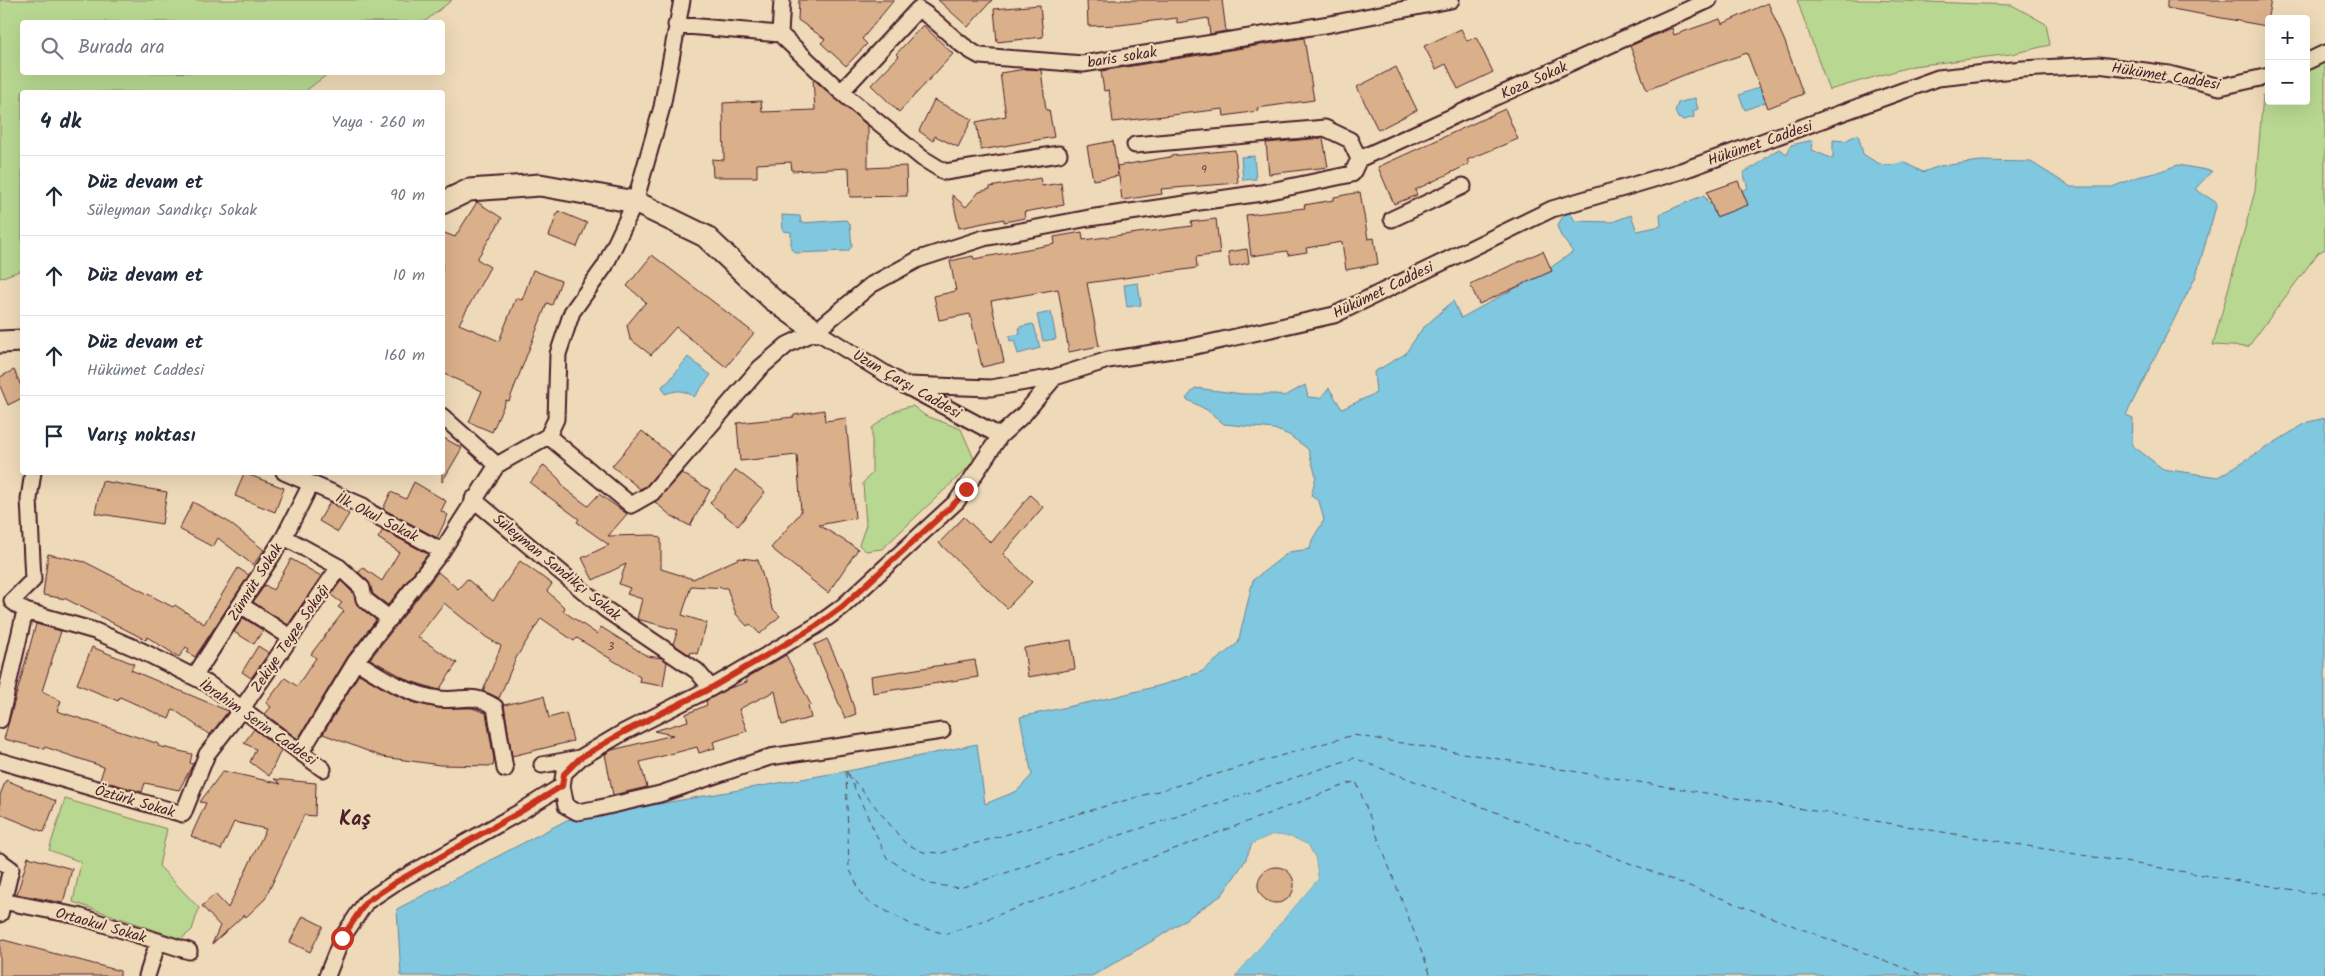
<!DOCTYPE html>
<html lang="tr">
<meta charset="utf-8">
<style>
body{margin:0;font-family:Kalam,sans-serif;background:#f2f2f3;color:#1f2937}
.controls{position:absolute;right:15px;top:15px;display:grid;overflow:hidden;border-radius:5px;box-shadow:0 5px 20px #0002}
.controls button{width:45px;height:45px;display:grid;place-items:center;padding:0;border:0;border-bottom:1px solid #e0e1e3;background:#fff;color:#1f2937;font:25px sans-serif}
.stop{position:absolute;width:15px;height:15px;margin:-11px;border:4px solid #c8321e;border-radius:50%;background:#fff}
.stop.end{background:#c8321e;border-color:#fff;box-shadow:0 1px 5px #0008}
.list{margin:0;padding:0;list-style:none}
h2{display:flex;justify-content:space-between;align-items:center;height:65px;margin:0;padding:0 20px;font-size:21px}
h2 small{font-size:16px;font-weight:400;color:#747a83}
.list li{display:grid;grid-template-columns:32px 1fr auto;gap:15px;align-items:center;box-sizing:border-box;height:80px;padding:0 20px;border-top:1px solid #e0e1e3}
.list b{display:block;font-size:19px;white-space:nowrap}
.list p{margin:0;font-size:16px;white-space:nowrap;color:#747a83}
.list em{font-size:16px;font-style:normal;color:#747a83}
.icon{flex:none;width:28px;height:28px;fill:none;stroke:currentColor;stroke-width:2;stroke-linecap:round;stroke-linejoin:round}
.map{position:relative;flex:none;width:2325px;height:976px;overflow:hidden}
.search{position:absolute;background:#fff;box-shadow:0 5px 20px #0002;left:20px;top:20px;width:425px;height:55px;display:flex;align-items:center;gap:12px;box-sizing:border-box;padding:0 18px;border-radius:5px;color:#747a83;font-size:19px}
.panel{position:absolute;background:#fff;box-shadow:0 5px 20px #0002;left:20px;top:90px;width:425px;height:385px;border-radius:5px}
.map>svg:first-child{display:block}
.green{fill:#b8d891;stroke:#817c5e}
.water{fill:#7fc8e0;stroke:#6a8498}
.pier{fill:#eedab8}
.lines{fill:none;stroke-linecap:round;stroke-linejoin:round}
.ferry{stroke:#55414f;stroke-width:1;stroke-dasharray:6 5;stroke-linecap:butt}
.building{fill:#dab08b;stroke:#4a1f2b}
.street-casing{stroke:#4a1f2b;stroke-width:19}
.secondary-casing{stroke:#4a1f2b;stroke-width:25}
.street{stroke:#eedab8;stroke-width:15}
.secondary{stroke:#eedab8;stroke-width:21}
.route{stroke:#c8321e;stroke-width:6}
.labels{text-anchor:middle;stroke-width:4.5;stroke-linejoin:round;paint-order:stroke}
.number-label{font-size:12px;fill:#6e4343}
.street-label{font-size:15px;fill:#4a1f2b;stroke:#eedab8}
.district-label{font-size:20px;font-weight:bold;fill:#4a1f2b;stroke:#eedab8}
</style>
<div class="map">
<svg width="2325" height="976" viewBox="0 0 2325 976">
<rect width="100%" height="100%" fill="#eedab8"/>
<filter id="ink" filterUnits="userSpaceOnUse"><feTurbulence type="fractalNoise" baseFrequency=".02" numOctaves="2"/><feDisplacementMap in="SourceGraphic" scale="10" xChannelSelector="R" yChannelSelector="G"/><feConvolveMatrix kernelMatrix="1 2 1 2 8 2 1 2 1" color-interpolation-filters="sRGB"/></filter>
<g filter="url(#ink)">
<path class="green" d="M0,0H452L424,22H22V72L329,73L304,92H22V270L0,278Z
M1797,0H1871L2012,5L2046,24L2050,45L2011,54L1913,66L1829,90Z
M2325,51V249L2318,253L2248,347L2213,345L2255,191L2263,95L2269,91V101H2306V64Z
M913,406L924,415L961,429L975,461L882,549L866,551L859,545L866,525L863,483L872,473V428C885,418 897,407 913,406Z
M65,799L167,829L159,866L199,908L192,930L181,939L73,902L81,862L49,850Z"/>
<path class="water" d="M1760,87L1766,102L1745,110L1739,95Z
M1695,98L1698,109L1693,111L1694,117L1684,120L1678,118L1675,111L1678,103Z
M1858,134L1863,154C1879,164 1884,169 1903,162L1923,172L1940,166L1981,161L2031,162L2071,187H2112L2137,177L2155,173L2178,165L2212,171L2195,189L2217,203L2196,276L2126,415L2133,418L2132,445L2163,469L2218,477L2308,422L2325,418V976H1235L1318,879L1315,858L1308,845L1291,837L1272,835L1252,844L1245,861L1222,895L1159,937L1092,976H401L397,909L567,820L853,770L977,744L985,804L1017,791L1032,775L1020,717L1114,697L1162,685L1201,672L1238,643L1253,580L1289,552L1310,549L1312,540L1324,520L1319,501L1311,496L1316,476L1308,449L1289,435L1274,429L1224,424L1207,410L1186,399L1195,388L1243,394H1276L1285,396L1305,385L1308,397L1320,398L1329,388L1342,409L1376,393L1374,372L1405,354L1422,329L1453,301L1461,318L1543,273L1573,252L1561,236L1557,226L1568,209L1575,221L1612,222L1631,215L1637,231L1661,226L1660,214L1704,195L1709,204L1748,188L1743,172C1760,166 1764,157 1779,149L1787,154L1791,145L1813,140L1812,150L1833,159V140L1845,141Z
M1254,156L1256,179L1243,180L1241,157Z
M782,215L800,216L801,223L846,220L850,224L852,246L848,251L796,253L791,249V232L783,231Z
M1138,283L1141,305L1127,307L1124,285Z
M1051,312L1056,339L1043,341L1037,315Z
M1032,324L1034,325L1040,348L1018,354L1014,340L1010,341L1009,336L1020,334L1019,327Z
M688,357L711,375L694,397C683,389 677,390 665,394L662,386L668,382Z"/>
<path class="pier" d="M1272,835L1291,837L1308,845L1315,858L1318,879L1235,976H1232L1316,879L1313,859L1306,847L1290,840L1273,837L1253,847L1252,844Z"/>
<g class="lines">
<path class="ferry" d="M846,771L905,843L923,852L942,853L1353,735L2325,895
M846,772L849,868L864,899L914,926L947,934L1356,781L1431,976
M848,774L887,858L929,884L960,888L1354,758L1925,976"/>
</g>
<path class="building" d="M799,0H894L862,39L867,44L846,66L821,43L825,39L798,20Z
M938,0H992L968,27Z
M1087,0H1222L1226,31L1210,34L1208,18L1177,23V18L1120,25L1088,26Z
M2167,0H2271L2266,26L2167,8Z
M1768,3L1785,42L1803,94L1768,108L1747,53L1689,73L1647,90L1630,46L1672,28L1674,35L1720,19L1722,24Z
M1040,5L1043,37L997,42L994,9Z
M923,25L953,54L899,112L871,85L899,56L896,54Z
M1461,29L1467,41L1476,37L1493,72L1458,89L1446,64L1436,69L1424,46Z
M1304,38L1314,100L1257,108L1258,111L1224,116L1223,109L1113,122L1109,90L1104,91L1101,71Z
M1396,67L1417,110L1378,130L1357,87Z
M1026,69L1041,70L1046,110H1049L1054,137L981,150L976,122L1006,116L1000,73Z
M813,79L868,126V168L906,166L907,196L850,197L849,168L792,171L791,162L757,164V177H713L712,159L724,160L723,103L761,101L762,112L815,110Z
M934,100L972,119L958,147L935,136L933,141L919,131Z
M1505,109L1518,139L1467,160L1469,164L1415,190L1417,195L1394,204L1378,167Z
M1323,138L1328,167L1269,174L1266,143Z
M1113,141L1118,175L1117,166L1170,157V156L1235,150L1238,183L1161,189L1162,194L1122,200L1119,176L1093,180L1087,146Z
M1040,178L1042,186L1061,183L1064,205L1024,212L1025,218L1004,222V219L959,228L952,195L966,207L979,192L990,189V187Z
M1738,181L1748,205L1716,217L1707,192Z
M1360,192L1368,239L1374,238L1378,264L1346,270L1342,242L1306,248L1307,252L1288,255L1287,251L1251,256L1246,215L1305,208L1304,205L1334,200V197Z
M477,202L502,218L477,259L490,267L459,324L499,341L516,298L522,300L533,270L561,281L552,305L547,303L509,401L506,400L492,432L469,422L482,391L442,373V232L455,237Z
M558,211L587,223L577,247L549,236Z
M1216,219L1220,254L1196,257L1197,268L1087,283L1099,346L1069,352L1058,289L991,301L1004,362L982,367L970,314L939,320L934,296L956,291L950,261L973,256L974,259L1055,244L1054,237L1082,232L1083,240L1192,226L1191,222Z
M1247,249L1249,263L1230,267L1228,252Z
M1543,251L1552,271L1479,304L1470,284Z
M652,255L754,333L726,367L676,327L651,355L630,339L627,325L646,302L627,286Z
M14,370L22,388V398L8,405L0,386V377Z
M824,410L825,421L846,418L855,518L819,525L858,549L828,593L771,548L801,512L797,455L740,461L737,423L794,417V415Z
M642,431L672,456L646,486L640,489L612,466Z
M442,437L462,448L442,482Z
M544,465L559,479L564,488L588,506L599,494L627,514L608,536L655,535L661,539V569L693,579L740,558L758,560L772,608L780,616L760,634L750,624L747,626L736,614L727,588L691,586L682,615L707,623L697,654L691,652L690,655L673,644L678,630L637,619L642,599L627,594L630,588L619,584L626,564L593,580L582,558L609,545L577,522L579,519L530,483Z
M736,470L765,492L738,526L710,503Z
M244,473L284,488L275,512L235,496Z
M682,473L710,490L690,526L670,515L655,502Z
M102,481L167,492L162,524L95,513Z
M414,482L446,501L441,511L448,515L437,538L383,509L391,492L406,499Z
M1030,495L1043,507L1003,554L1032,582L1007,608L939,543L964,517L991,543Z
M193,502L227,521L264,550L253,565L218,538L213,547L179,529Z
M330,502L349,514L338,532L319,521Z
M383,530L428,554L388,605L373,594L369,582L359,573L362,567L382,581L399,552L378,538Z
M48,554L85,562L173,607L175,605L204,624L238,568L249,575L195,657L187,652L189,649L186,647L179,657L147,637L146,640L66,599L43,595Z
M291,559L321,576L288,625L253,602L265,585L273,590Z
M520,561L552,584L547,591L565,608L563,611L597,634L601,627L647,656L662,658L667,662L663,686L639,682L640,677L577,638L574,641L541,618L516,658L499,698L483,691L501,646L486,637L444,603L418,637L457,663L439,690L410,681L370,659L438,572L458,589L467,579L493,601Z
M341,581L353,593L358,606L376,620L348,656L298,739L265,714L271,707L266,703L285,678L297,686L316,658L311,654L344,611L338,607L342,603L331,595Z
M243,618L263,630L254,644L234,632Z
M36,624L61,631L42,691L61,701L57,711L159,744L158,746L192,754L190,763L193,764L179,790L145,783L142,792L100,780L104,767L45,747L44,749L4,739Z
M827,639L841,669L856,714L845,718L814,645Z
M1071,640L1075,669L1028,677L1024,648Z
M258,646L269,653L251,678L242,672Z
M92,647L134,664L131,670L228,711L210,735L173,709L169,719L120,697L118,701L77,684Z
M786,655L811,705L808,706L811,718L782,725L775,691L739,709L747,731L713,742L715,748L699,753L697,747L640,762L647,787L613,795L605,754L612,750L673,735L654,731L688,721L686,714L707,705L706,701L727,689L747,682L746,678Z
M975,660L978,677L873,693L871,676Z
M359,674L391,693L414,703L438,708H472L486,713L494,760L493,766L440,765L383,757L323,734Z
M544,696L549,718L566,713L573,741L512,756L504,705Z
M254,729L281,750L269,776L250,762L256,749L244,743Z
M223,771L281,784L274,779L316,783L315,816L304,815L265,899L246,917L244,915L212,944L220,926L202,906L215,894L228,908L266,829L234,822L221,850L191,836L206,803L200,802Z
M6,780L56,801L44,832L0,814V795Z
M28,857L72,869L63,903L17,894Z
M1258 885a18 18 0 1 1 36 0a18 18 0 1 1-36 0Z
M303,916L323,926L310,952L290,942Z
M0,939L120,971V976H0Z"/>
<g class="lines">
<defs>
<path id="street" d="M676,25L780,34L841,92L922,158L945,172L1059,154
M780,34L782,0
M2306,62L2325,53
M841,92L918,9C941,22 956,45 980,56L1083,64L1330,24L1451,0
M1135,145L1325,128L1350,140L1359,159
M1359,159L1709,0
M1392,219L1463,186
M816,331L904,385L1000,436
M908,385L991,388L1055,377
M442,416L497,465
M548,436L631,505L652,493L760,368L787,345L816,331L871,285L919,259L984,238L1089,218L1261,193L1352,174L1359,159
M548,436L556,419L558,354L572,312L605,266L635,202L662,107L682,0
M284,472L363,506L371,513L442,551
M473,499L605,609L697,671L711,688
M284,537L339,567L362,588L364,599L390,619
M12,601L25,611L95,631L142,651L210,685L323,769
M12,601L33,580L29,499L33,472
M241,605L290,637
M356,661C381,677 409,695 439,699C464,702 470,691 495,707L505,769
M194,677L284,537L311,484
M0,720L25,611
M942,731L770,757L660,794L595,809L577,812L566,806L562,786L564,773L580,758L624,732L711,688L816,626L842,607L957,501L1000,436L1024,414L1055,377L1108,360L1191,347L1334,315L1552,209L1681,171L1938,78L2023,69L2098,65L2169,74L2220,87L2269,76
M301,752L356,661L442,551L497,465L548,436
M0,761L183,814L207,754L241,710L339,567
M542,765L580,758
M0,861L11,869L0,914
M12,903L78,916L189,951
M147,976L158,942
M327,976L342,938L366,902L396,882L520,812L562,786"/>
<path id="secondary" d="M442,203L469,190L540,185L635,202L705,236L772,299L816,331
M0,342L22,341"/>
</defs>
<use href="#street" class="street-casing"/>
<use href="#secondary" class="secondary-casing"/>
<use href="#street" class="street"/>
<use href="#secondary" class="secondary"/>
</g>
</g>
<g class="lines" filter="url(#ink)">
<path class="route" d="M342,938L366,902L396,882L520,812L562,786L564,774L580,758L624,732L711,688L816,626L842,607L957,501L966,489"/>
</g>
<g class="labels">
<g class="number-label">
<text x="1204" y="173">9</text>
<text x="611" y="650">3</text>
</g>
<g class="street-label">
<text transform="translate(1122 57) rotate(-9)" y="5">baris sokak</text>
<text transform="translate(2166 76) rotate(9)" y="5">Hükümet Caddesi</text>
<text transform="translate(1534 80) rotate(-24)" y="5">Koza Sokak</text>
<text transform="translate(1760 143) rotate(-19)" y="5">Hükümet Caddesi</text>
<text transform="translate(1383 290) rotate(-26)" y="5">Hükümet Caddesi</text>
<text transform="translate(907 384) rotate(30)" y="5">Uzun Çarşı Caddesi</text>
<text transform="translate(377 517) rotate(27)" y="5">İlk Okul Sokak</text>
<text transform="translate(557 567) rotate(39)" y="5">Süleyman Sandıkçı Sokak</text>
<text transform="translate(255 582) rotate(-58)" y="5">Zümrüt Sokak</text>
<text transform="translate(290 638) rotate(-56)" y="5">Zekiye Teyze Sokağı</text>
<text transform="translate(258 722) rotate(35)" y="5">İbrahim Serin Caddesi</text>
<text transform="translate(135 801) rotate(16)" y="5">Öztürk Sokak</text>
<text transform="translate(101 925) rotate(16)" y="5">Ortaokul Sokak</text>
</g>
<g class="district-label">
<text x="355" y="825">Kaş</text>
</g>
</g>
</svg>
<div class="controls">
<button>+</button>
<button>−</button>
</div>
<div class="stop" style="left:342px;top:938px"></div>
<div class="stop end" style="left:966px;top:489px"></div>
<div class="search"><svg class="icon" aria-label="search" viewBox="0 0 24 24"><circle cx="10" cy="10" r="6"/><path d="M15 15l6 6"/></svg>Burada ara</div>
<section class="panel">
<h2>4 dk<small>Yaya · 260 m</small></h2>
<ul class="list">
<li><svg class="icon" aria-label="ahead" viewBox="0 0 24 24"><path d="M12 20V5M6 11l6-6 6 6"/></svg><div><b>Düz devam et</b><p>Süleyman Sandıkçı Sokak</p></div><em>90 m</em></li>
<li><svg class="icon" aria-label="ahead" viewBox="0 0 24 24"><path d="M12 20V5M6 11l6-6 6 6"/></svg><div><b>Düz devam et</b></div><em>10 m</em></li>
<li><svg class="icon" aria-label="ahead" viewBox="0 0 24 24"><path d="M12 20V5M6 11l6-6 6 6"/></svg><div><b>Düz devam et</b><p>Hükümet Caddesi</p></div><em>160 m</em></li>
<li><svg class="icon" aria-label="arrive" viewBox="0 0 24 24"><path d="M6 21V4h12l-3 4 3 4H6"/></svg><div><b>Varış noktası</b></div></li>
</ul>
</section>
</div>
